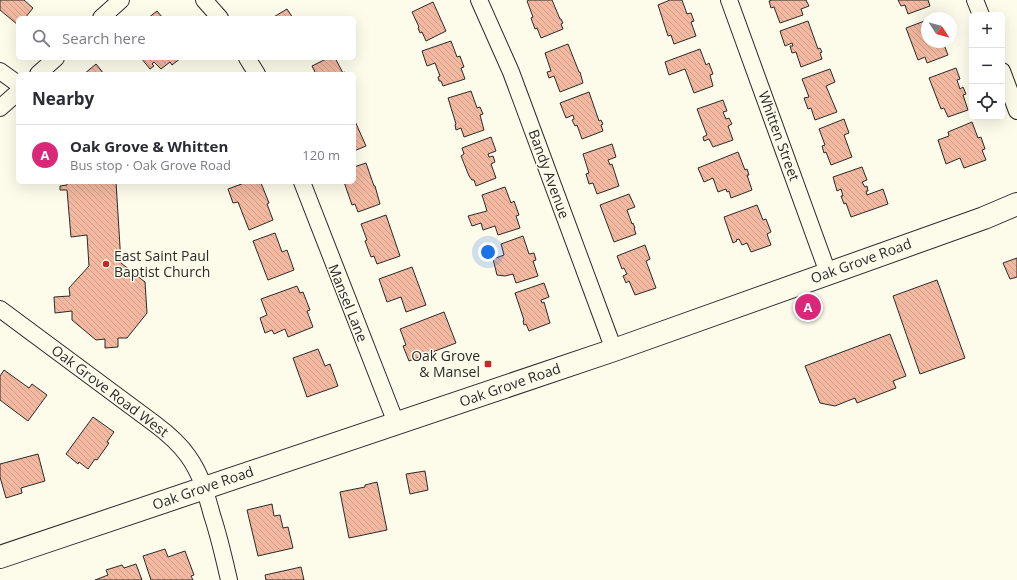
<!DOCTYPE html>
<meta charset="utf-8">
<style>
body{margin:0;font-family:"Open Sans",sans-serif;background:#f2f2f3;color:#2b2b33}
.controls{position:absolute;right:12px;top:12px;display:grid;overflow:hidden;border-radius:6px;box-shadow:0 4px 16px #0002}
.controls button{width:36px;height:36px;display:grid;place-items:center;padding:0;border:0;border-bottom:1px solid #e1e1e2;background:#fff;color:#2b2b33;font:20px sans-serif}
.compass{position:absolute;left:921px;top:12px;width:36px;height:36px;border-radius:50%;background:#fff;box-shadow:0 4px 16px #0002;rotate:126deg}
.you{position:absolute;left:488px;top:252px;width:14px;height:14px;margin:-10px;border:3px solid #fff;border-radius:50%;background:#1a73e8;box-shadow:0 0 0 6px #1a73e833}
.badge{display:grid;place-items:center;width:26px;height:26px;border-radius:50%;background:#db2777;color:#fff;font-size:13px;font-weight:700}
.pin{position:absolute;translate:-50% -50%;border:2px solid #fff;box-shadow:0 1px 4px #0006}
.list{margin:0;padding:0;list-style:none}
h2{display:flex;justify-content:space-between;align-items:center;height:52px;margin:0;padding:0 16px;font-size:17px}
h2 small{font-size:13px;font-weight:400;color:#7c7c81}
.list li{display:grid;grid-template-columns:26px 1fr auto;gap:12px;align-items:center;box-sizing:border-box;height:60px;padding:0 16px;border-top:1px solid #e1e1e2}
.list b{display:block;font-size:15px;white-space:nowrap}
.list p{margin:0;font-size:13px;white-space:nowrap;color:#7c7c81}
.list em{font-size:13px;font-style:normal;color:#7c7c81}
.icon{flex:none;width:22px;height:22px;fill:none;stroke:currentColor;stroke-width:2;stroke-linecap:round;stroke-linejoin:round}
.map{position:relative;flex:none;width:1017px;height:580px;overflow:hidden}
.search{position:absolute;background:#fff;box-shadow:0 4px 16px #0002;left:16px;top:16px;width:340px;height:44px;display:flex;align-items:center;gap:10px;box-sizing:border-box;padding:0 14px;border-radius:6px;color:#7c7c81;font-size:15px}
.panel{position:absolute;background:#fff;box-shadow:0 4px 16px #0002;left:16px;top:72px;width:340px;height:112px;border-radius:6px}
.map>svg:first-child{display:block}
.building{fill:url(#building-back-hatch);stroke:#2b2b2b}
.lines{fill:none;stroke-linecap:round;stroke-linejoin:round}
.street-casing{stroke:#2b2b2b;stroke-width:18}
.secondary-casing{stroke:#2b2b2b;stroke-width:24}
.street{stroke:#fdfbea;stroke-width:16}
.secondary{stroke:#fdfbea;stroke-width:22}
.poi-dot{fill:#c62828;stroke:#fdfbea;stroke-width:1.5}
.labels{text-anchor:middle;stroke-width:3;stroke-linejoin:round;paint-order:stroke}
.street-label{font-size:14px;fill:#2b2b2b;stroke:#fdfbea}
.poi-label{font-size:14px;fill:#2b2b2b;stroke:#fdfbea;text-anchor:start}
</style>
<div class="map">
<svg width="1017" height="580" viewBox="0 0 1017 580">
<defs>
<pattern id="building-back-hatch" width="6" height="6" patternUnits="userSpaceOnUse"><rect width="6" height="6" fill="#f2b8a0"/><path d="M-1 5l2 2M0 0l6 6M5-1l2 2" fill="none" stroke="#d09e8a"/></pattern>
</defs>
<rect width="100%" height="100%" fill="#fdfbea"/>
<path class="building" d="M0,0H24L33,8L25,18H18V25L0,10Z
M529,0H552L560,19H561L563,23L561,24L563,29L541,38L537,28L535,29L531,18L533,17L527,1Z
M670,0H682L687,14L691,13L694,21L691,22L696,36L674,44L671,35L668,36L658,5Z
M772,0H806L809,6L801,9L803,15L780,23L774,7L771,8L769,1Z
M898,0H928L930,6L908,14L905,5L901,6Z
M433,2L446,31L426,41L422,32L420,33L418,28L419,27L412,12Z
M287,9L293,18H272Z
M157,11L163,18H148Z
M927,20V42H943L948,55L927,63L925,57L918,60L906,28Z
M808,21L818,49L820,48L822,52L820,53L822,59L801,67L796,52L792,53L790,46H793L792,43L785,46L780,31Z
M451,41L457,57L460,56L464,67L461,68L465,79L443,86L441,81H439L438,77L440,76L435,63L427,66L422,51Z
M568,44L579,72H580L583,83L560,92L554,76L549,78L547,72L551,71L545,53Z
M700,49L706,65L709,63L713,74L710,75L713,86L694,93L685,69L669,75L665,62Z
M141,58H181L172,65L170,62L161,69L154,62L152,64L154,66L150,69Z
M328,58H335L343,73L345,72L346,74H316L312,66Z
M96,64L104,74H84Z
M956,68L960,79L957,80L960,89L963,87L966,94L963,95L968,110L948,117L944,108L941,109L929,78Z
M830,69L835,82L826,86L837,112L815,120L811,108L808,109L804,98L809,97L802,79Z
M471,91L477,108L480,107L483,114L480,115L484,130L464,137L461,128L456,130L455,125L456,124L448,98Z
M589,92L599,121L601,120L603,124L601,125L603,131L582,139L577,125L575,126L572,120L574,119L573,115L566,118L560,103Z
M723,100L727,111L723,112L726,119L729,118L732,124L728,126L733,140L713,147L709,139L704,141L703,137L707,135L697,109Z
M354,119L366,146L354,151Z
M844,119L849,133L844,135L852,157L831,165L826,152L824,153L822,146L825,145L819,129Z
M972,122L978,138L981,137L985,149L982,150L986,160L964,168L960,158L946,164L938,140L949,136L948,132Z
M491,137L496,151L488,154L489,157L493,156L495,162L491,164L496,178L476,186L474,180H472L469,176L461,156L464,154L462,148Z
M612,144L616,157L608,160L610,165L612,164L619,186L597,194L593,183L589,184L586,174L589,173L583,154Z
M738,152L745,170L747,169L749,175H747L752,190L731,198L729,191L727,192L726,189L718,192L713,178L704,182L698,168Z
M366,163L374,186H375L380,204L358,212L355,204L352,205L344,182H354V167Z
M862,167L867,180L862,182L865,187L867,186L868,191H866L867,195L883,189L888,204L851,217L846,203L844,204L841,196H843L841,189L837,191L833,177Z
M67,182H116L121,263L145,282L147,313L127,338H118V347L105,348V339L96,340L72,320V311L55,313L54,297L70,296L69,288L89,266L87,235L71,237L67,190H60V186L67,185Z
M247,182H258L259,184L261,183L269,203L267,204L273,220L249,230L238,202L233,203L228,189Z
M505,187L511,203L514,201L519,215L516,216L520,228L498,235L495,226L483,230L481,223L472,226L468,216L487,211L482,195Z
M629,194L635,207L627,210L632,224L633,223L635,228H634L636,234L614,242L600,205Z
M757,205L763,220L766,219L771,232L767,234L771,245L751,252L747,243L742,245L739,239L736,240L737,241L733,243L724,217Z
M386,215L400,256L377,264L374,256L371,257L365,241L367,240L361,224Z
M275,233L282,252L287,250L294,270L268,280L253,241Z
M523,236L529,254L534,253L536,260L533,261L538,276L516,283L513,274L505,276L497,275L493,259L504,255L501,244Z
M645,245L650,259L646,261L656,288L635,295L629,281L626,283L623,276L627,274L624,268L622,269L617,256Z
M1017,258V277L1010,279L1003,263Z
M412,267L426,305L406,312L401,297L387,302L379,279Z
M937,280L965,358L920,374L893,296Z
M544,283L549,297L541,300L542,303L544,302L550,323L529,331L526,324L524,325L523,321L524,320L515,293Z
M297,286L300,293L303,292L310,310L307,311L313,327L288,337L285,329L274,334L272,330L265,333L260,318L267,315L261,299Z
M444,312L456,343L409,361L403,346L406,345L400,329Z
M890,334L906,376L893,381L896,388L857,403L855,398L835,406L820,403L805,366Z
M318,349L325,366L330,364L338,386L307,397L293,358Z
M4,370L29,388L32,384L47,395L28,421L0,400V376Z
M93,417L114,432L107,442L109,443L97,460L95,459L88,469L79,462L78,464L66,454Z
M38,454L45,481L21,488L22,493L6,498L0,477V464Z
M425,471L428,490L410,494L406,474Z
M377,482L387,530L349,538L340,492L365,487V485Z
M272,504L274,516L280,515L283,528L288,527L293,548L258,556L247,510Z
M165,549L168,557L185,551L194,575L191,576L193,580H151L143,556Z
M136,564L142,580H95L108,575L106,570L122,565L124,568Z
M301,567L304,580H266L265,575Z"/>
<g class="lines">
<defs>
<path id="street" d="M204,0L220,18
M479,0L511,72L614,350
M729,0L828,273
M975,0L981,15
M101,18L121,0
M247,58L257,74
M0,71L18,84
M1002,71L1017,111
M38,74L56,58
M0,108L18,92
M302,182L396,423
M0,309L155,424C167,433 179,443 188,456C201,474 206,493 212,515C219,536 224,558 229,580"/>
<path id="secondary" d="M0,557L614,350L984,218L1017,204"/>
</defs>
<use href="#street" class="street-casing"/>
<use href="#secondary" class="secondary-casing"/>
<use href="#street" class="street"/>
<use href="#secondary" class="secondary"/>
</g>
<g class="poi-dot">
<circle cx="106" cy="264" r="4"/>
<rect x="484" y="360" width="8" height="8" rx="2"/>
</g>
<g class="labels">
<g class="street-label">
<text transform="translate(779 136) rotate(70)" y="5">Whitten Street</text>
<text transform="translate(549 174) rotate(70)" y="5">Bandy Avenue</text>
<text transform="translate(861 261) rotate(-20)" y="5">Oak Grove Road</text>
<text transform="translate(348 303) rotate(68)" y="5">Mansel Lane</text>
<text transform="translate(510 385) rotate(-19)" y="5">Oak Grove Road</text>
<text transform="translate(110 391) rotate(37)" y="5">Oak Grove Road West</text>
<text transform="translate(203 488) rotate(-19)" y="5">Oak Grove Road</text>
</g>
<g class="poi-label">
<text x="114" y="261">East Saint Paul<tspan x="114" dy="16">Baptist Church</tspan></text>
<text x="480" y="361" text-anchor="end">Oak Grove<tspan x="480" dy="16">&amp; Mansel</tspan></text>
</g>
</g>
</svg>
<div class="controls">
<button>+</button>
<button>−</button>
<button><svg class="icon" aria-label="locate" viewBox="0 0 24 24"><circle cx="12" cy="12" r="6"/><path d="M12 2v4M12 18v4M2 12h4M18 12h4"/></svg></button>
</div>
<svg class="compass" viewBox="-18 -18 36 36"><path d="M0-13l5 13h-10z" fill="#e53935"/><path d="M0 13l5-13h-10z" fill="#7c7c81"/></svg>
<div class="you"></div>
<div class="pin badge" style="left:808px;top:307px">A</div>
<div class="search"><svg class="icon" aria-label="search" viewBox="0 0 24 24"><circle cx="10" cy="10" r="6"/><path d="M15 15l6 6"/></svg>Search here</div>
<section class="panel">
<h2>Nearby<small></small></h2>
<ul class="list">
<li><span class="badge">A</span><div><b>Oak Grove &amp; Whitten</b><p>Bus stop · Oak Grove Road</p></div><em>120 m</em></li>
</ul>
</section>
</div>
